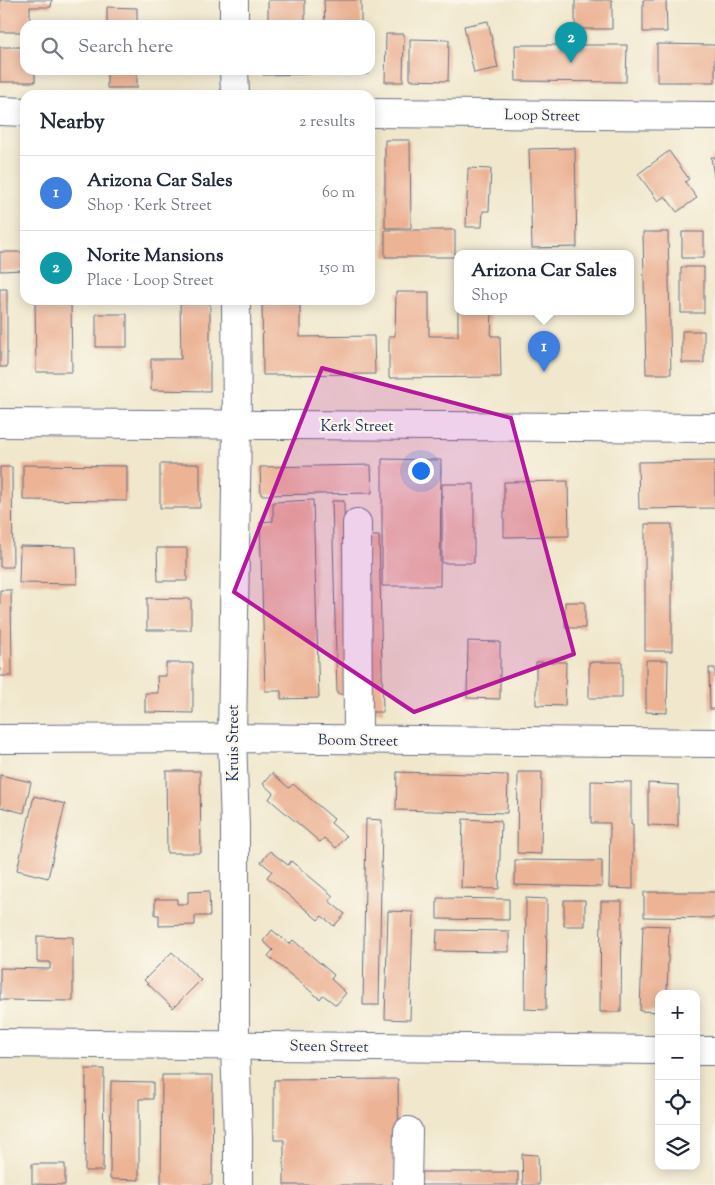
<!DOCTYPE html>
<meta charset="utf-8">
<style>
body{margin:0;font-family:"Sorts Mill Goudy",serif;background:#f2f2f3;color:#1f2937}
.controls{position:absolute;right:15px;bottom:15px;display:grid;overflow:hidden;border-radius:10px;box-shadow:0 2px 12px #0003}
.controls button{width:45px;height:45px;display:grid;place-items:center;padding:0;border:0;border-bottom:1px solid #e0e1e3;background:#fff;color:#1f2937;font:25px sans-serif}
.you{position:absolute;left:420px;top:470px;width:18px;height:18px;margin:-12px;border:4px solid #fff;border-radius:50%;background:#1a73e8;box-shadow:0 0 0 8px #1a73e833}
.badge{display:grid;place-items:center;width:32px;height:32px;border-radius:50%;background:#1a73e8;color:#fff;font-size:16px;font-weight:700}
.pin{position:absolute;translate:-50% -41px;filter:drop-shadow(0 1px 2px #0008)}
.pin::after{content:'';position:absolute;top:26px;width:18px;height:15px;background:inherit;clip-path:polygon(0 0,100% 0,50% 100%)}
.popup{position:absolute;left:454px;top:250px;width:180px;height:65px;box-sizing:border-box;display:grid;place-content:center;border-radius:10px;background:#fff;filter:drop-shadow(0 1px 4px #0005);font-size:16px;white-space:nowrap;color:#747a83}
.popup b{font-size:19px;color:#1f2937}
.popup::after{content:'';position:absolute;left:50%;top:100%;margin-left:-10px;border:10px solid transparent;border-top-color:#fff}
.list{margin:0;padding:0;list-style:none}
h2{display:flex;justify-content:space-between;align-items:center;height:65px;margin:0;padding:0 20px;font-size:21px}
h2 small{font-size:16px;font-weight:400;color:#747a83}
.list li{display:grid;grid-template-columns:32px 1fr auto;gap:15px;align-items:center;box-sizing:border-box;height:75px;padding:0 20px;border-top:1px solid #e0e1e3}
.list b{display:block;font-size:19px;white-space:nowrap}
.list p{margin:0;font-size:16px;white-space:nowrap;color:#747a83}
.list em{font-size:16px;font-style:normal;color:#747a83}
.icon{flex:none;width:28px;height:28px;fill:none;stroke:currentColor;stroke-width:2;stroke-linecap:round;stroke-linejoin:round}
.map{position:relative;flex:none;width:715px;height:1185px;overflow:hidden}
.search{position:absolute;background:#fff;box-shadow:0 2px 12px #0003;left:20px;top:20px;width:355px;height:55px;display:flex;align-items:center;gap:12px;box-sizing:border-box;padding:0 18px;border-radius:15px;color:#747a83;font-size:19px}
.panel{position:absolute;background:#fff;box-shadow:0 2px 12px #0003;left:20px;top:90px;width:355px;height:215px;border-radius:15px}
.map>svg:first-child{display:block}
.building{fill:#ecb395}
.lines{fill:none;stroke-linecap:round;stroke-linejoin:round}
.minor-casing{stroke:#666f84;stroke-width:30}
.minor{stroke:#fff;stroke-width:28}
.marked{fill:#b5179e;fill-opacity:0.2;stroke:#b5179e;stroke-width:4;stroke-linejoin:round}
.labels{text-anchor:middle;stroke-width:4.5;stroke-linejoin:round;paint-order:stroke}
.street-label{font-size:15px;fill:#1b2f5e;stroke:#fbf7ec}
</style>
<div class="map">
<svg width="715" height="1185" viewBox="0 0 715 1185">
<rect width="100%" height="100%" fill="#fbf7ec"/>
<filter id="ink" filterUnits="userSpaceOnUse"><feTurbulence type="fractalNoise" baseFrequency=".02" numOctaves="2"/><feDisplacementMap in="SourceGraphic" scale="10" xChannelSelector="R" yChannelSelector="G"/><feConvolveMatrix kernelMatrix="1 2 1 2 8 2 1 2 1" color-interpolation-filters="sRGB"/></filter>
<filter id="wash" filterUnits="userSpaceOnUse"><feTurbulence type="fractalNoise" baseFrequency=".0096" numOctaves="4" result="noise"/><feDisplacementMap in="SourceGraphic" scale="20" xChannelSelector="R" yChannelSelector="G"/><feGaussianBlur stdDeviation="1.12" result="paint"/><feColorMatrix in="noise" values="0 0 0 0 0 0 0 0 0 0 0 0 0 0 0 0 0 1.4 0 .05"/><feComposite in="paint" operator="in"/></filter>
<g filter="url(#wash)">
<rect width="100%" height="100%" fill="#f0e7cc"/>
<g id="blocks">
<path class="building" d="M0,0H52L51,7H30V25H25V32H0Z
M268,0H305V25H268Z
M324,0H361V25H325Z
M575,0H612V29H575Z
M643,0H666L667,32H643Z
M107,7L137,8V25H107Z
M488,21L498,68L474,73L464,26Z
M386,34H404L403,82H385Z
M410,39L449,40L448,81L410,80Z
M657,44L715,45V82H657Z
M515,45H627L626,82L516,81Z
M0,47H25V70H35V82H0Z
M107,70H137V88H107Z
M263,70H311V74L263,75Z
M320,70H368V74H320Z
M385,140H410L411,228H385Z
M575,148L577,247L532,248L529,149Z
M669,151L689,179L685,182L697,198L677,212L665,196L658,201L638,174Z
M711,157H715V177H714Z
M468,168L491,169L489,211H483L482,227H466Z
M385,230H455V257H385Z
M643,232H668L671,374H646Z
M682,232H704V258H682Z
M0,252H25V270L0,271Z
M681,267H704V313H681Z
M0,289H7V367H0Z
M396,292H429V336H458V311H492L491,336H500L501,377L389,378V336H395Z
M35,300H71L72,372H36Z
M180,300H210V391L151,390V359H181Z
M262,300H300V337L374,336L375,374L263,375Z
M96,314H127V347H96Z
M682,331H704V363H682Z
M382,459L441,460L440,586H382Z
M715,461V508L639,509L638,462Z
M160,464H200V508H160Z
M23,465L127,466V501L23,500Z
M371,465L372,493L261,495L260,467Z
M0,467H12L13,567H0Z
M568,481L569,536L504,537V482Z
M442,484H474V563H442Z
M313,500L319,698L281,699V691H265L260,522L273,521V502Z
M332,501H344L348,694H337Z
M645,524H672V651H645Z
M367,536H379L383,712H371Z
M20,546L76,547L77,584L19,583Z
M157,548H187V581H158Z
M0,590H11L12,676H0Z
M147,598L191,599V630H147Z
M565,602H585V628H565Z
M468,641L500,642V699L467,698Z
M646,660H668L667,713L646,712Z
M536,662H566L565,706L536,705Z
M589,662H622V698H589Z
M166,663H193V713L145,712V693H158L157,676H166Z
M709,668H715V709H710Z
M166,771H200L201,853H167Z
M397,772L508,775L507,813L396,810Z
M518,772H542L541,854L517,853Z
M272,773L289,788L293,784L334,819L331,823L346,836L336,848L324,838L320,842L269,799L273,793L263,784Z
M0,775L31,782L24,813L0,807Z
M591,781L631,782V824H633V889L609,888L610,823H591Z
M648,783L678,785V826L648,825Z
M34,796L65,804L48,878L17,870Z
M366,819L382,820L379,1005H363Z
M463,819L501,821L499,889L461,888Z
M270,851L288,865L291,861L333,896L329,901L345,914L334,926L322,916L318,920L267,877L272,871L261,862Z
M515,860L602,861V887L515,885Z
M209,891L210,916H195V925L159,926V915H155V899H177V904H188V892Z
M644,892H715V918L644,917Z
M437,898L509,899V920L437,919Z
M526,898L547,899L546,1010L525,1009Z
M564,900H585V926H564Z
M601,901H622L621,1012H600Z
M388,911L413,912L410,1020L385,1019Z
M643,925L669,926L667,994H659V1012L640,1011Z
M272,930L289,944L293,940L334,975L331,979L346,993L336,1005L323,995L320,999L268,956L273,950L263,941Z
M437,930L509,931V952L436,951Z
M37,936L73,937V1001L0,1000V968L50,969V962H37Z
M172,952L201,980L173,1008L144,980Z
M86,1069H104L103,1171H85Z
M162,1075H213L212,1185H161Z
M398,1079L399,1185H284V1140H274V1080Z
M111,1081L153,1082V1099H139V1180L110,1179Z
M522,1154L538,1155L539,1185H523Z
M32,1164H65V1185L32,1184Z
M418,1172H518V1185H418Z"/>
</g>
</g>
<g filter="url(#ink)">
<use href="#blocks" fill-opacity="0" stroke="#666f84" stroke-width="1"/>
<g class="lines">
<defs>
<path id="minor" d="M234,0V25
M234,70L235,95
M0,111L25,112
M370,113L715,116
M236,300L237,425L232,738L235,827V1045L238,1138V1185
M0,423L715,428
M357,523L358,740
M0,739L232,738L715,743
M0,1043L659,1050
M696,1051H715
M407,1185L408,1131"/>
</defs>
<use href="#minor" class="minor-casing"/>
<use href="#minor" class="minor"/>
</g>
</g>
<path class="marked" d="M322,368L511,418L574,654L414,712L234,592Z"/>
<g class="labels">
<g class="street-label">
<text transform="translate(542 115) rotate(1)" y="5">Loop Street</text>
<text x="357" y="431">Kerk Street</text>
<text transform="translate(358 740) rotate(1)" y="5">Boom Street</text>
<text transform="translate(233 743) rotate(-90)" y="5">Kruis Street</text>
<text transform="translate(329 1046) rotate(1)" y="5">Steen Street</text>
</g>
</g>
</svg>
<div class="controls">
<button>+</button>
<button>−</button>
<button><svg class="icon" aria-label="locate" viewBox="0 0 24 24"><circle cx="12" cy="12" r="6"/><path d="M12 2v4M12 18v4M2 12h4M18 12h4"/></svg></button>
<button><svg class="icon" aria-label="layers" viewBox="0 0 24 24"><path d="M12 4l9 5-9 5-9-5zM3 14l9 5 9-5"/></svg></button>
</div>
<div class="you"></div>
<div class="pin badge" style="left:544px;top:372px;background:#3f7fe0">1</div>
<div class="popup"><b>Arizona Car Sales</b>Shop</div>
<div class="pin badge" style="left:571px;top:63px;background:#0f9aa8">2</div>
<div class="search"><svg class="icon" aria-label="search" viewBox="0 0 24 24"><circle cx="10" cy="10" r="6"/><path d="M15 15l6 6"/></svg>Search here</div>
<section class="panel">
<h2>Nearby<small>2 results</small></h2>
<ul class="list">
<li><span class="badge" style="background:#3f7fe0">1</span><div><b>Arizona Car Sales</b><p>Shop · Kerk Street</p></div><em>60 m</em></li>
<li><span class="badge" style="background:#0f9aa8">2</span><div><b>Norite Mansions</b><p>Place · Loop Street</p></div><em>150 m</em></li>
</ul>
</section>
</div>
